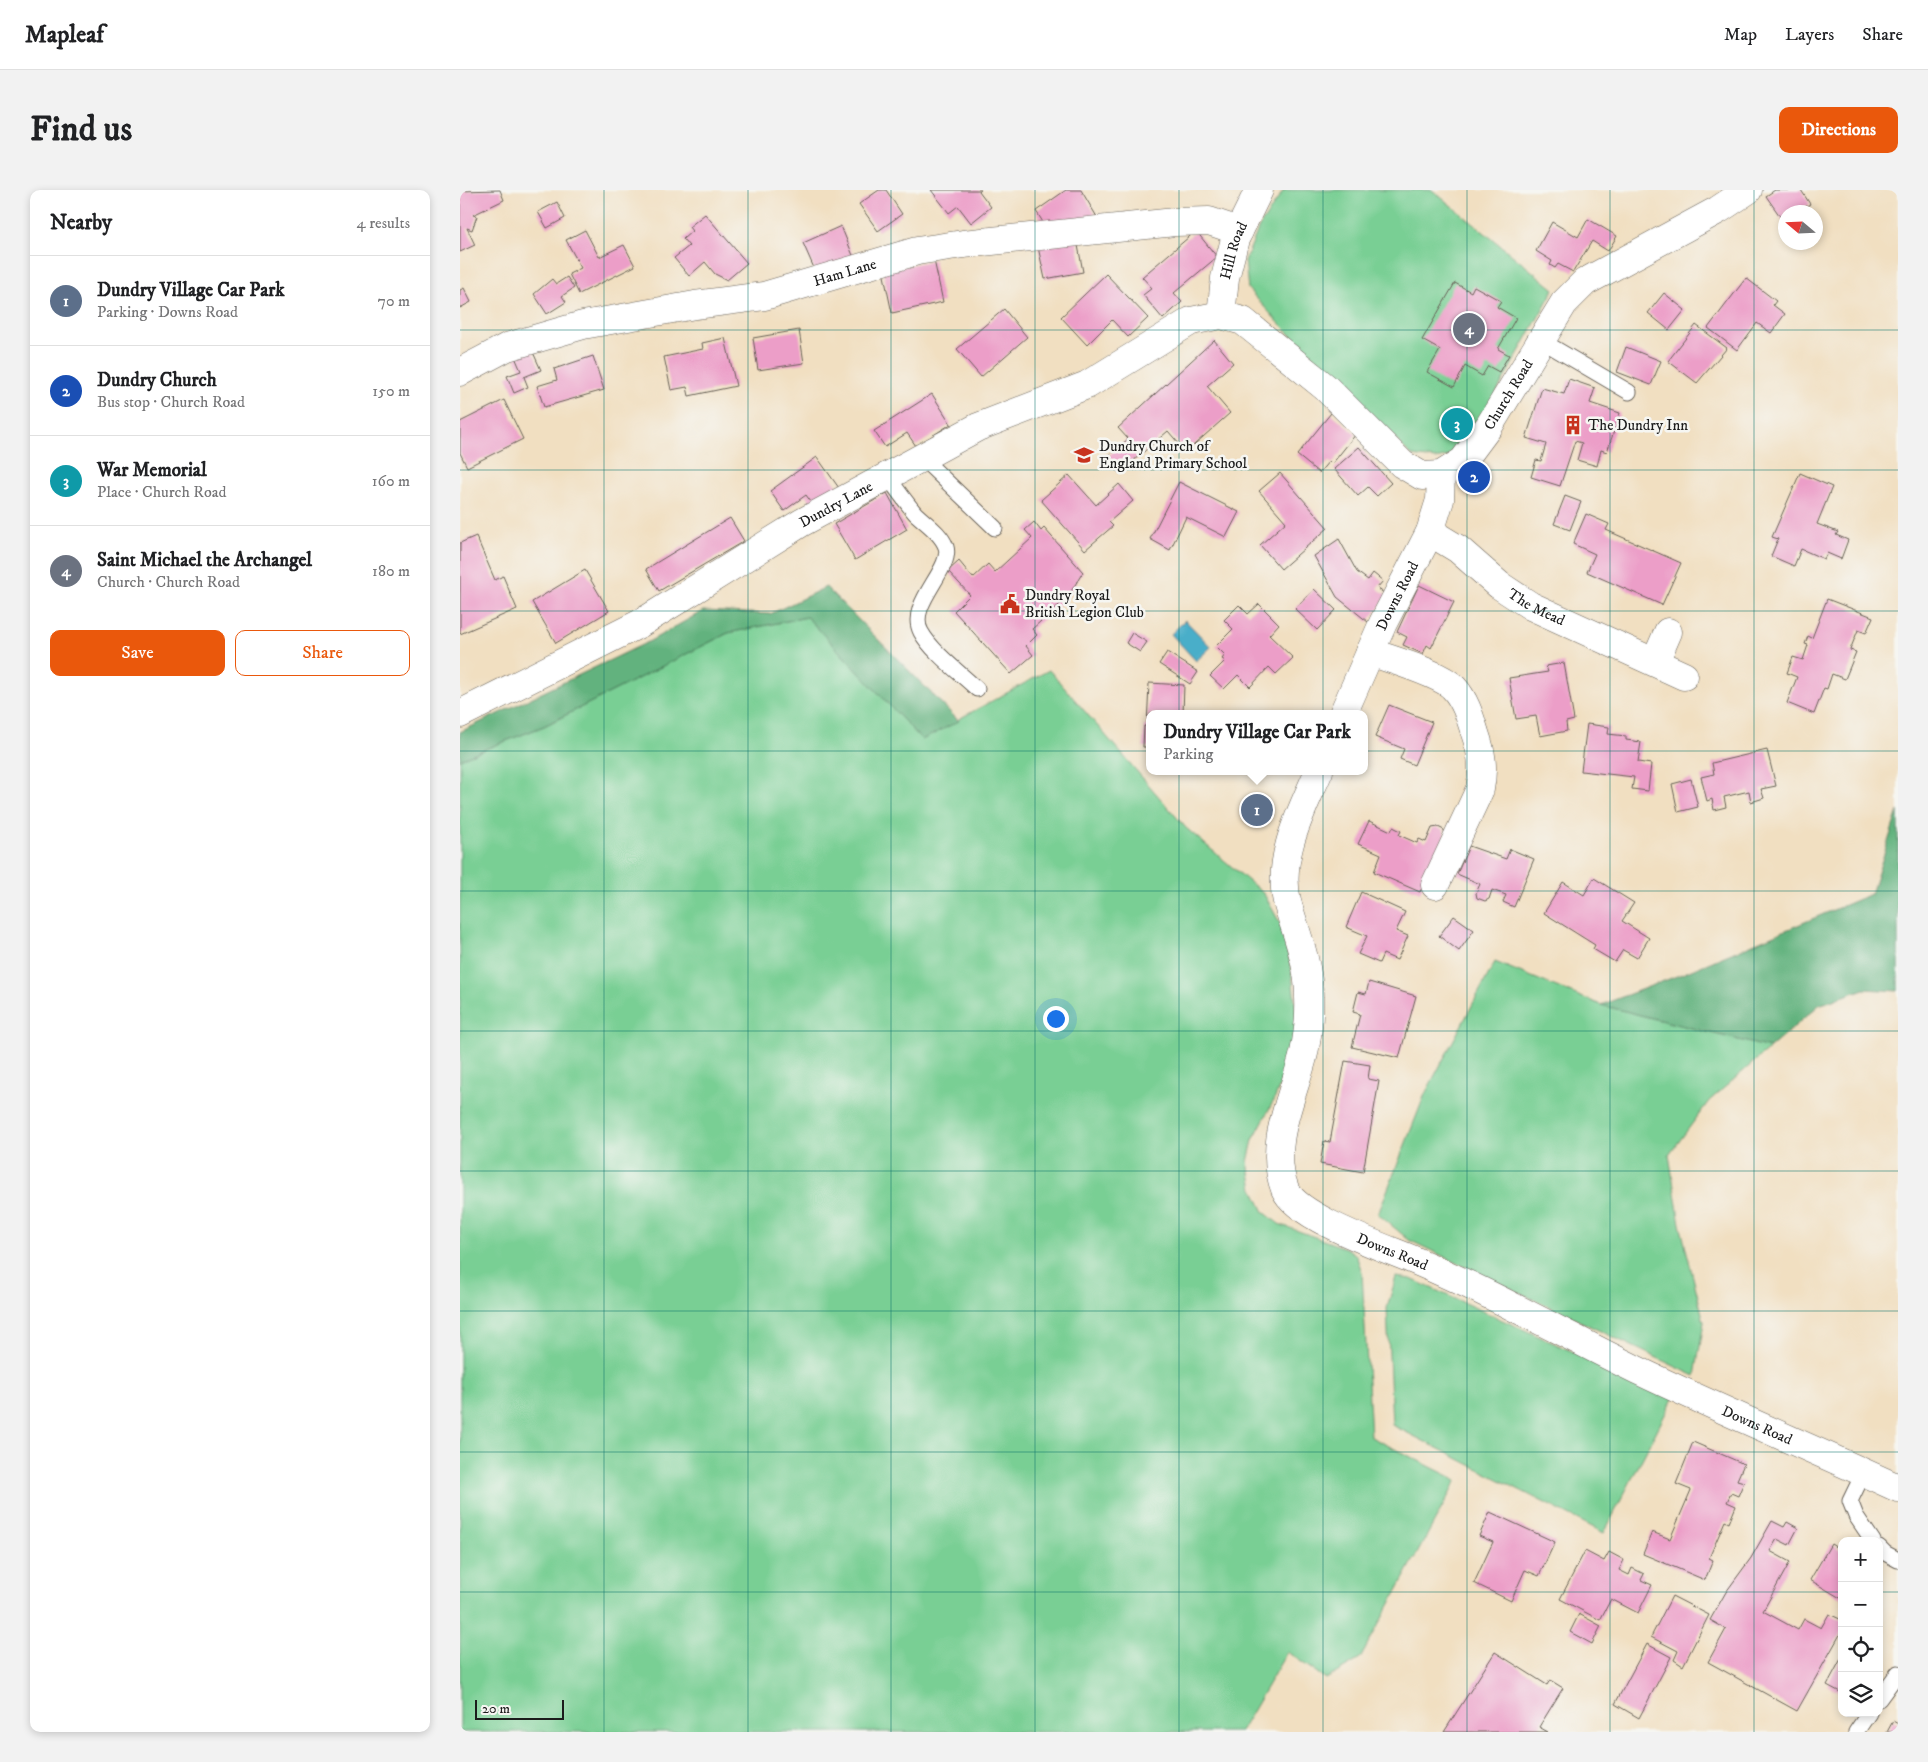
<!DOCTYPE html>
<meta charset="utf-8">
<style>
body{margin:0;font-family:"IM FELL DW Pica",serif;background:#f2f2f2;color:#202124}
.controls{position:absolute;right:15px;bottom:15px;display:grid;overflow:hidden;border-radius:10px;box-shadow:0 2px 8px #0003}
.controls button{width:45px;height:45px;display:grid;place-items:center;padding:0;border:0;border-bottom:1px solid #e0e0e0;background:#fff;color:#202124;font:25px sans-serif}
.compass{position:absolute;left:1318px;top:15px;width:45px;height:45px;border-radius:50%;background:#fff;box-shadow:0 2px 8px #0003;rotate:289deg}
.scale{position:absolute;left:15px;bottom:12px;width:89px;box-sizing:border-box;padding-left:5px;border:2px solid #1c1c1c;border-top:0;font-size:14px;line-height:18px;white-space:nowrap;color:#1c1c1c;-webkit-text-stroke:4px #f6f6f2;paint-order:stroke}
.you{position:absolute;left:595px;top:828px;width:18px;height:18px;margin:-12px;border:4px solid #fff;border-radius:50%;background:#1a73e8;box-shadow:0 0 0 8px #1a73e833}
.badge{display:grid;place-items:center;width:32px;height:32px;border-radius:50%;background:#ea580c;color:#fff;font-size:16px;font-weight:700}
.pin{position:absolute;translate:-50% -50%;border:2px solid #fff;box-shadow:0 1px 5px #0006}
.popup{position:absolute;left:686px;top:520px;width:222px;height:65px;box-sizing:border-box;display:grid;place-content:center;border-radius:10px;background:#fff;filter:drop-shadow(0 1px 4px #0005);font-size:16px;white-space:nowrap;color:#757577}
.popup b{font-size:19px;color:#202124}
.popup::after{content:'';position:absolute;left:50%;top:100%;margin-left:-10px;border:10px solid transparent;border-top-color:#fff}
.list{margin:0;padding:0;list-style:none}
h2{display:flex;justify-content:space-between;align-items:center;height:65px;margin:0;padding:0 20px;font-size:21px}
h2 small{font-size:16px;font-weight:400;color:#757577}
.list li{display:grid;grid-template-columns:32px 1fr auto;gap:15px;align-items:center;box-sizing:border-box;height:90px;padding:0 20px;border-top:1px solid #e0e0e0}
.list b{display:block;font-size:19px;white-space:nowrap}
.list p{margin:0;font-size:16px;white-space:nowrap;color:#757577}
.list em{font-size:16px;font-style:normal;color:#757577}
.actions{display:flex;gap:10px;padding:15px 20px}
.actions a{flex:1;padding:11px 0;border:1px solid #ea580c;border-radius:10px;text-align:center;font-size:18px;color:#ea580c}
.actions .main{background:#ea580c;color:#fff}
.icon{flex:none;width:28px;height:28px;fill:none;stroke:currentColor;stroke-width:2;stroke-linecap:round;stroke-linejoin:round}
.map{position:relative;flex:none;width:1438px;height:1542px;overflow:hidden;border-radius:10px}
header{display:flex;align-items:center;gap:30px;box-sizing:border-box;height:70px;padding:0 25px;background:#fff;border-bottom:1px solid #e0e0e0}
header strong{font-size:24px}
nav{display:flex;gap:28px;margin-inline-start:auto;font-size:18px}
.intro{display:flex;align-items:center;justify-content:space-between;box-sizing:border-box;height:120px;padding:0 30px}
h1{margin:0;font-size:35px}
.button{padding:12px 22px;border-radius:10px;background:#ea580c;color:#fff;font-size:18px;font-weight:700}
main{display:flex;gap:30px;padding:0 30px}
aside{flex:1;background:#fff;border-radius:10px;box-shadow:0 2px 8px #0003}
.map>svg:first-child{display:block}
.green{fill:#79cf94;stroke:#4a7658}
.forest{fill:#62b27e;stroke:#3f674d}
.water{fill:#4aaec9;stroke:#336572}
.building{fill:#ec9ec8}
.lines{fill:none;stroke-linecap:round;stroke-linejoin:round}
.lane-casing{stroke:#676056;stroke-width:17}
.street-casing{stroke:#676056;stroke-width:29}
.lane{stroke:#fff;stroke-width:15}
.street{stroke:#fff;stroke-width:28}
.grid{fill:none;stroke:#0f766e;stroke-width:1;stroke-opacity:0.55}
.labels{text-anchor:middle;stroke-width:5;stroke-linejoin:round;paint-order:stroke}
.street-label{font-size:15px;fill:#1c1c1c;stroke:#f6f6f2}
.poi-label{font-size:15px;fill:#1c1c1c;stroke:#f6f6f2;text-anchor:start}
</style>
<header>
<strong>Mapleaf</strong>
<nav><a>Map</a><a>Layers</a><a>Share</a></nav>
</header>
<div class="intro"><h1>Find us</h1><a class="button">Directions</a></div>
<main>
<aside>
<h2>Nearby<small>4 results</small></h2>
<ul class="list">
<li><span class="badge" style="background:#5c6f8a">1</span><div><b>Dundry Village Car Park</b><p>Parking · Downs Road</p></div><em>70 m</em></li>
<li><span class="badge" style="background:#1a4fb4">2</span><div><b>Dundry Church</b><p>Bus stop · Church Road</p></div><em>150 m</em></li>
<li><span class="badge" style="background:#0f9aa8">3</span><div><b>War Memorial</b><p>Place · Church Road</p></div><em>160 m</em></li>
<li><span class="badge" style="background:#6b7280">4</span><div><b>Saint Michael the Archangel</b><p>Church · Church Road</p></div><em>180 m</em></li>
</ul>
<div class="actions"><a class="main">Save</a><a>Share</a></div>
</aside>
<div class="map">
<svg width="1438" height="1542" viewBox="0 0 1438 1542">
<rect width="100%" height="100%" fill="#f6f6f2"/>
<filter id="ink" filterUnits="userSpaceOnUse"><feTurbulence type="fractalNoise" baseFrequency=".02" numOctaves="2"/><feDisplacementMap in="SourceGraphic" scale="10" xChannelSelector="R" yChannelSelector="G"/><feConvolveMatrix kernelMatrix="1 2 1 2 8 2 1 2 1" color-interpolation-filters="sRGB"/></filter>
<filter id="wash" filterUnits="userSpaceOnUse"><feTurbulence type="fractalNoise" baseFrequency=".0096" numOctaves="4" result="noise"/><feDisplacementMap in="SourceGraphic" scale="20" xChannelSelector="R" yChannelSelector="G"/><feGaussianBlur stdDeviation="1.12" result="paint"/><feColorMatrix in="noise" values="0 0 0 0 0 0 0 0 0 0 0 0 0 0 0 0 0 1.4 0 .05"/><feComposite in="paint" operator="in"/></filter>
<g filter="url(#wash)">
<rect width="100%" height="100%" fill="#f1dfc1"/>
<path class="green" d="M824,0H972L1094,99L1016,239L996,265L975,269L952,266L819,133L788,99L785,71L799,37Z
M347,427L462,549L589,480L726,638L804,704L820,733L831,776L837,829L834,859L815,908L793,950L788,972L793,999L804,1022L819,1034L888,1059L896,1065L902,1082L911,1247L997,1290L900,1469L866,1489L827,1462L780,1542H0V569L84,536L268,443Z
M1035,772L1141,815L1310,858L1249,911L1209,965L1220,1034L1244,1132L1235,1186L949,1050L918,1024L965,904Z
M936,1087L951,1089L1214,1207L1144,1343L932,1235L927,1118Z"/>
<path class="forest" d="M366,397L499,531L462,550L347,427L268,443L84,536L0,569V542L190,451L243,421L310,424Z
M1438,621V801L1404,799L1359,815L1310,858L1141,815L1222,784L1411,704Z"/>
<path class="water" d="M725,430L751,457L736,471L711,444Z"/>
<g id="blocks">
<path class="building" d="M40,0L44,10L13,25L17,26L12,40L7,38L15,55L0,62V1Z
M419,0H426L442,24L418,41L399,14Z
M471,0H521L519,1L531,17L511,33L498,16L489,23Z
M606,0H621L640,32L586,37L576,21Z
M1315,0H1341L1350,14L1337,22H1326L1324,32L1306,6Z
M97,12L105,28L87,38L78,22Z
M245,24L287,73L267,90L255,84L245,72L229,86L214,68L229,56L223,49L232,41L229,37Z
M1128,29L1157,46L1148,61L1132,51L1113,82L1098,74L1095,78L1090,75L1092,71L1076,61L1092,32L1118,47Z
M381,36L394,68L357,85L343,53Z
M125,40L139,67L164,55L175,76L119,104L109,84L121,78L106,50Z
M736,41L757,67L714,103L722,112L703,129L683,105L692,98L682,87Z
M617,50L623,82L585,89L578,57Z
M474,70L483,112L432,123L423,81Z
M646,84L688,128L668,147L652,130L627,155L601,127Z
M107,87L114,98L102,106L106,112L87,124L74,104L92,89L96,94Z
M1286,88L1316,111L1313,115L1325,124L1311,143L1297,133L1277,160L1248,138Z
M995,93L1011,102L1014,96L1041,111L1037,117L1056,128L1038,159L1049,165L1039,182L1028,176L1022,186L1005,176L994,197L967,182L980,160L962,150Z
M4,98L11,112L0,118V100Z
M1204,103L1225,120L1209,140L1188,123Z
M544,119L567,147L521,187L497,159Z
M1236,135L1267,158L1237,193L1208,171Z
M339,140L344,173L298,180L293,148Z
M265,148L276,196L229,206L227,197L211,200L204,167L243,159L242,153Z
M754,150L773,173L747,196L770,223L726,262L708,241L659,283L646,268L668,249L658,238Z
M1166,157L1201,171L1191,195L1157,182Z
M72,160L81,180L64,187L68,197L54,203L47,186L61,181L55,167Z
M133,166L144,200L84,217L77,196L97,190L94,179Z
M1109,189L1135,198L1130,213L1160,223L1147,262L1141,260L1137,276L1117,270L1122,253L1115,251L1100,296L1071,287L1076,270L1081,271L1086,254L1066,248L1082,198L1104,204Z
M472,204L491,234L456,256L447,243L425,257L414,241Z
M44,210L63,249L7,277L0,263V232Z
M871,223L896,244L872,274L869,271L859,283L837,265Z
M899,257L931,293L917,306L908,297L898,306L874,279Z
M357,267L379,298L351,312L346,305L324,321L310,301Z
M820,283L868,338L821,379L800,355L826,332L799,301Z
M1340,283L1372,297L1357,334L1378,342L1376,345L1388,350L1381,369L1367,363L1364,369L1341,359L1334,376L1311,366L1318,349L1312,347Z
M609,285L636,315L659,294L673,311L649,332L653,336L625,360L581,310Z
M719,292L779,322L766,347L726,327L710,360L690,349Z
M427,303L447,339L395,370L374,334Z
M1105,306L1121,312L1110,340L1094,334Z
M1126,324L1149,334L1146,340L1221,373L1202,415L1127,382L1135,364L1113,354Z
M270,328L284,351L199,401L186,379Z
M574,332L581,341L584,338L623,382L607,408L572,439L577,445L566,456L573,465L551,484L494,421L510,405L488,381L499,371L513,388L528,374L535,382L572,348L565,340Z
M16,346L35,390L43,386L57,419L0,444V353Z
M879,349L897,382L908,390L913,383L923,391L917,398L928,406L908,432L877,407L854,366Z
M125,380L149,421L96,453L72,412Z
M959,395L994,412L971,458L967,455L963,464L943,455L947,447L937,442Z
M854,399L876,420L857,440L835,419Z
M1367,409L1413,427L1406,443L1398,440L1390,460L1396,462L1385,489L1372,484L1367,499L1364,498L1354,524L1327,513L1337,487L1327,483L1333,467L1343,470L1348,455L1345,454L1348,446L1352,448Z
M799,414L819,434L809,445L833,468L816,484L809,477L790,497L778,485L764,499L750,486L765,471L762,469L765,465L756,456L773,439L764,430L779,415L788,424Z
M672,443L687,452L680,462L666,453Z
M707,462L738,482L730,494L699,474Z
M1104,473L1114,530L1106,532L1107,541L1080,546L1076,526L1056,529L1049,488L1088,482L1086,476Z
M689,493L724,495L723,524H690V557H683L684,536H687Z
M929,515L972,532L954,575L940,569L944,559L915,547Z
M1127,534L1149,537L1148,544L1166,546V550L1181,552L1178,572L1191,574L1188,601L1172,599L1174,587L1121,581Z
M1307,560L1316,596L1301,599L1304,608L1291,612L1289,601L1264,607L1266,617L1254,620L1252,609L1247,611L1241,587L1254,584L1252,573Z
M1231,589L1238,617L1218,622L1212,594Z
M909,631L931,641L933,637L941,641L939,645L957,653L959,649L966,652L972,638L978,637L984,640L985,646L960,702L914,682L921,664L898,654Z
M1009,656L1046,669L1050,659L1074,669L1054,717L1043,712L1046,705L1032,700L1029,709L1025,711L1017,708L1016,703L1020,694L997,684Z
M1134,688L1174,713L1162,731L1189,748L1177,768L1163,760L1155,772L1133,759L1135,755L1084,723L1103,692L1124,705Z
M901,702L945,722L936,741L948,746L937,770L923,764L919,773L898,764L907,746L886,737Z
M994,726L1014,740L999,761L979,746Z
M909,792L956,806L939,868L892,857L900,824L893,822L898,802L906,804Z
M885,871L910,875L908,889L919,891L903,982L860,974L864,951L870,952Z
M1233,1252L1284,1274L1277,1290L1284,1292L1278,1306L1271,1303L1267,1312L1276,1316L1269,1333L1265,1331L1249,1368L1253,1370L1245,1390L1183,1364L1192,1342L1210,1349L1231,1300L1216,1294Z
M1030,1322L1095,1352L1079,1386L1065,1380L1051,1411L1014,1393L1033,1352L1019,1346Z
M1312,1331L1324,1337L1327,1332L1338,1338L1329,1355L1317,1349L1310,1361L1330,1372L1303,1421L1338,1440L1344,1429L1361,1438L1369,1424L1382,1430V1441L1337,1521L1248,1472L1266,1439L1250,1430L1266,1402L1291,1368Z
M1371,1354L1382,1361V1409L1350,1390Z
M1125,1361L1144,1371L1149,1362L1164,1370L1159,1380L1169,1385L1172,1378L1184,1384L1181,1390L1192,1395L1178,1423L1151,1409L1140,1430L1100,1409Z
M1212,1406L1249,1425L1223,1476L1214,1470L1218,1461L1191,1447Z
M1119,1424L1141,1436L1132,1454L1110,1442Z
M1187,1454L1211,1467L1179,1528L1155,1514Z
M1035,1462L1087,1495L1090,1490L1103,1498L1079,1537L1088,1542H984Z
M1382,1467V1503L1367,1495Z
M1433,1531L1438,1534V1542H1427Z"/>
</g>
</g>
<g filter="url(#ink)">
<use href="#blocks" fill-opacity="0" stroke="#676056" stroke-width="1"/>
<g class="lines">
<defs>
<path id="lane" d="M1082,151L1169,202
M461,267L535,338
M427,286C436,298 445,311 455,323C465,333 481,343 486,357C493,379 446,415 461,442C472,462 500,483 517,499
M1404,1282L1390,1311L1396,1326L1413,1351
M1419,1357L1425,1363L1438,1370
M1419,1509L1438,1483
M1396,1542L1409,1523"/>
<g id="street">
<path id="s1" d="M761,125L765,88L775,49L799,0"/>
<path id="s2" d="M0,182L47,157L123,135L235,115L304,106L457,61L503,54L715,32L749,31L779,41"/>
<path id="s3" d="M970,342L998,359L1039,395L1071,416L1224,486"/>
<path d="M910,462C931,470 980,483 994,498C1005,510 1010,527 1015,543C1022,563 1024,578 1020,599L975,695"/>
<path d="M1195,472L1208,442"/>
<path id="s4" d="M0,524L181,433L341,333L518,237L627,195L731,131L761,125L783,131L865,197L942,274L962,286L981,285L1003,271L1029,236L1104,113L1125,92L1258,20L1288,0"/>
<path id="s5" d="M883,524L923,433L970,342L980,310L981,285"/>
<path id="s6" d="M859,581C841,622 815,670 828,715C837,746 849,774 849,807C850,827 848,844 844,863C834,906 807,954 825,999C837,1028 926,1058 956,1071C1032,1103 1103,1144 1177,1180C1263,1221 1351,1258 1438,1298"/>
</g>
</defs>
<use href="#lane" class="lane-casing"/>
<use href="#street" class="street-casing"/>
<use href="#lane" class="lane"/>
<use href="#street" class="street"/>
</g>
</g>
<path class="grid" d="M144,0V1542M288,0V1542M431,0V1542M575,0V1542M719,0V1542M863,0V1542M1007,0V1542M1150,0V1542M1294,0V1542M0,140H1438M0,280H1438M0,421H1438M0,561H1438M0,701H1438M0,841H1438M0,981H1438M0,1121H1438M0,1262H1438M0,1402H1382M1419,1402H1438"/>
<defs>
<symbol id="building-bare" viewBox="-9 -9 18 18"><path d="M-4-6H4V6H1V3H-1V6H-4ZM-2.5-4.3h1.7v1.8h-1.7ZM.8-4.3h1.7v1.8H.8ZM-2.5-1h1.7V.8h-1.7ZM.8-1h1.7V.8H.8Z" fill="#c8321e" stroke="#f6f6f2" stroke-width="2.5" paint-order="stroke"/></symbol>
<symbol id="school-bare" viewBox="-9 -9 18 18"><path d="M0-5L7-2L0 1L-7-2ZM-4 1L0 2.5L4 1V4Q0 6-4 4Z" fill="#c8321e" stroke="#f6f6f2" stroke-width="2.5" paint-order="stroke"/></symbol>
<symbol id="civic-bare" viewBox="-9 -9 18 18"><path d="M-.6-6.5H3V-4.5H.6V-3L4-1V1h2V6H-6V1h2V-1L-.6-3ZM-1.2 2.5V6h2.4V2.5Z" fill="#c8321e" stroke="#f6f6f2" stroke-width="2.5" paint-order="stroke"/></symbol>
</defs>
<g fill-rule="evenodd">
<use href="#building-bare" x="1099" y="221" width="28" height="28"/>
<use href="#school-bare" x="610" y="251" width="28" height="28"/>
<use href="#civic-bare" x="536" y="400" width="28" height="28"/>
</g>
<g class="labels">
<g class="street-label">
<text dy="5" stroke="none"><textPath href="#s1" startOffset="66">Hill Road</textPath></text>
<text dy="5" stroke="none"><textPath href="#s2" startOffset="400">Ham Lane</textPath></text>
<text dy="5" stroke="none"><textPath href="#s4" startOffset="1248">Church Road</textPath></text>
<text dy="5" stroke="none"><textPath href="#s4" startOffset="431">Dundry Lane</textPath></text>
<text dy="5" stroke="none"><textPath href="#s5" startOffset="130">Downs Road</textPath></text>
<text dy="5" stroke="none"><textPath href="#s3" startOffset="131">The Mead</textPath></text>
<text dy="5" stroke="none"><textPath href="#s6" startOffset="558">Downs Road</textPath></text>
<text dy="5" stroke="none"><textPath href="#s6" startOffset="962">Downs Road</textPath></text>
</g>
<g class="poi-label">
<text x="1128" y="240">The Dundry Inn</text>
<text x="639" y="261">Dundry Church of<tspan x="639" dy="17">England Primary School</tspan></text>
<text x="565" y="410">Dundry Royal<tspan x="565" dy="17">British Legion Club</tspan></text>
</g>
</g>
</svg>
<div class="controls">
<button>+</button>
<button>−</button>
<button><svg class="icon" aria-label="locate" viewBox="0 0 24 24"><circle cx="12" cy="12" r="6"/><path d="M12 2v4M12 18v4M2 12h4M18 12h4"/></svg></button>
<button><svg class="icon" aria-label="layers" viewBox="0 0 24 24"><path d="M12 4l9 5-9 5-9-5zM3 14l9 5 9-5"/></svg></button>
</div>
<svg class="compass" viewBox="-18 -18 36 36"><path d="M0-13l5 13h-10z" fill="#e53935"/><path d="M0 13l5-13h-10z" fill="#757577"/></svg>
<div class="scale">20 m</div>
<div class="you"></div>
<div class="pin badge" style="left:797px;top:620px;background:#5c6f8a">1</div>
<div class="popup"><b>Dundry Village Car Park</b>Parking</div>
<div class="pin badge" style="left:1014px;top:287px;background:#1a4fb4">2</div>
<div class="pin badge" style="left:997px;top:234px;background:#0f9aa8">3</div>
<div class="pin badge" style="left:1009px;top:139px;background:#6b7280">4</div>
</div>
</main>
